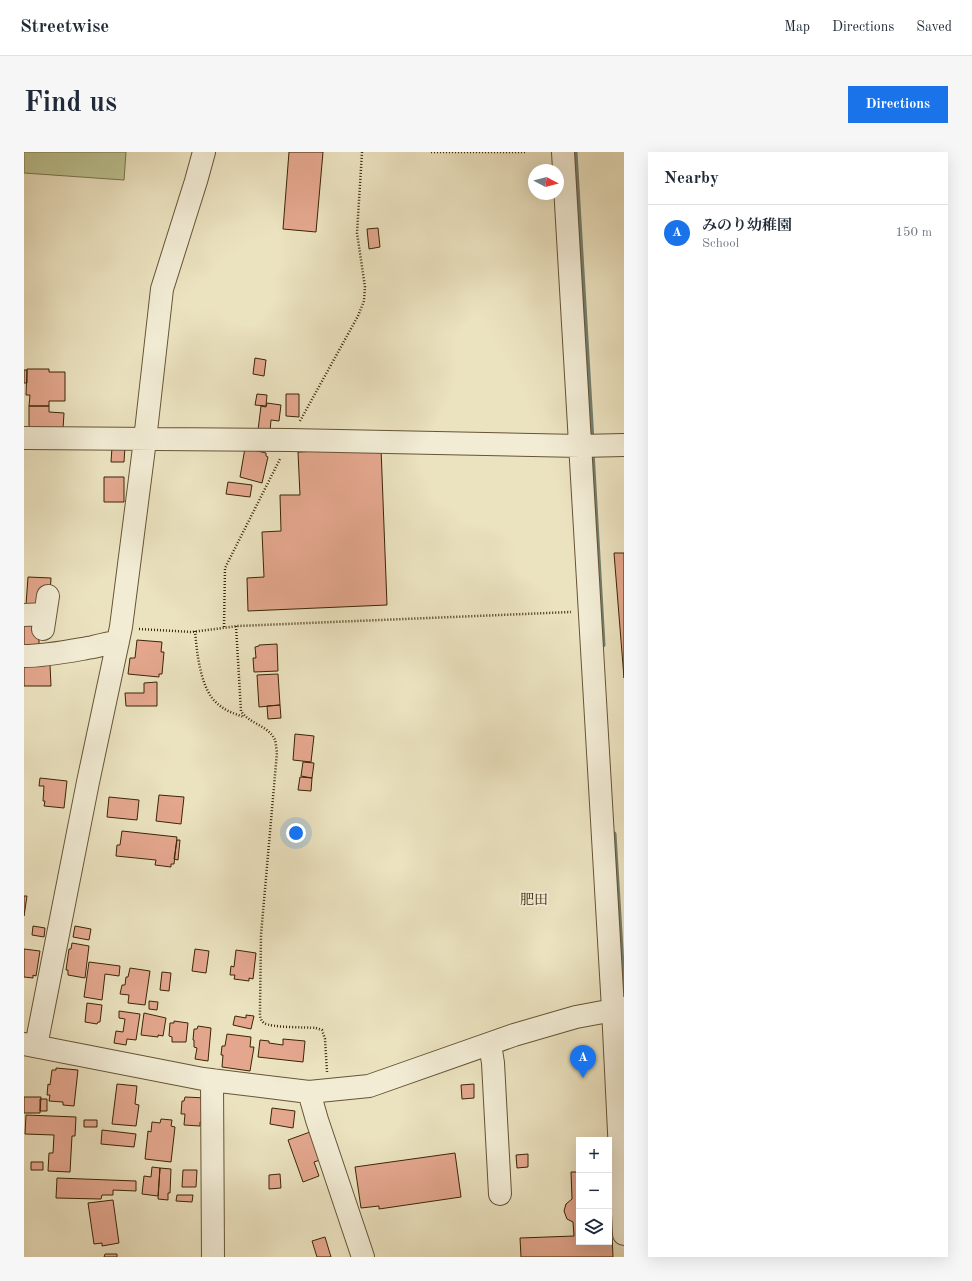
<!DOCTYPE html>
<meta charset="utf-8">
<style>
body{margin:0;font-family:"Old Standard TT","Noto Serif JP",serif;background:#f6f6f7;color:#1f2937}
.controls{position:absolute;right:12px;bottom:12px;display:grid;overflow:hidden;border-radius:0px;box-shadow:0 4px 16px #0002}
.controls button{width:36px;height:36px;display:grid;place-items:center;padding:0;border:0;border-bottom:1px solid #e0e1e3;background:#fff;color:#1f2937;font:20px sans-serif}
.compass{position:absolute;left:504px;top:12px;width:36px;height:36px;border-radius:50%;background:#fff;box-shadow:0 4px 16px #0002;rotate:97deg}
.you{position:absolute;left:272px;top:681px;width:14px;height:14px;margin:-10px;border:3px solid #fff;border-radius:50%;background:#1a73e8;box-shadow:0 0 0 6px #1a73e833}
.badge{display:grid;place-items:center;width:26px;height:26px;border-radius:50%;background:#1a73e8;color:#fff;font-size:13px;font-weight:700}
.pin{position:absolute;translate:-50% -33px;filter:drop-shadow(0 1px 2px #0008)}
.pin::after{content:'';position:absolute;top:21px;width:14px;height:12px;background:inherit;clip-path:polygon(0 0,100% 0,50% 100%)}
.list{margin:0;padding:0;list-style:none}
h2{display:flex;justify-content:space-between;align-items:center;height:52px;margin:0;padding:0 16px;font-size:17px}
h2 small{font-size:13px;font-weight:400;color:#747a83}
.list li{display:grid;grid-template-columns:26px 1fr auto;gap:12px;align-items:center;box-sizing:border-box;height:56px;padding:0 16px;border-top:1px solid #e0e1e3}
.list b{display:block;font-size:15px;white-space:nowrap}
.list p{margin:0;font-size:13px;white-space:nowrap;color:#747a83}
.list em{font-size:13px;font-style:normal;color:#747a83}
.icon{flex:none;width:22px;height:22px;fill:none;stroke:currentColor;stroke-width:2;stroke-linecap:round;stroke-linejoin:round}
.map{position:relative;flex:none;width:600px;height:1105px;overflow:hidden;border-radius:0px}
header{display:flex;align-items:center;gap:24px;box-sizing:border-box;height:56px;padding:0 20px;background:#fff;border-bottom:1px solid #e0e1e3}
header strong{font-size:19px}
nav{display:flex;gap:22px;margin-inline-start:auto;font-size:14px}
.intro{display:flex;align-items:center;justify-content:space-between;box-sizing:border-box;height:96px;padding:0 24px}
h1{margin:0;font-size:28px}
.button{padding:10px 18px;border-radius:0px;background:#1a73e8;color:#fff;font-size:14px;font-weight:700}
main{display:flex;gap:24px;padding:0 24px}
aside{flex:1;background:#fff;border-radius:0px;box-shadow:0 4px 16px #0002}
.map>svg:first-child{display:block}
.green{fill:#bbc290;stroke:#7a744b}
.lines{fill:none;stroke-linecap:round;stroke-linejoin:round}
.stream{stroke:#738071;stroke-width:5}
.building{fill:#e4a78e;stroke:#3a2506}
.minor-casing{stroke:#665434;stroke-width:24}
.path{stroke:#3a2506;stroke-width:2.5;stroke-dasharray:1 2;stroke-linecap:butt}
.minor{stroke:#f2ecd5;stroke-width:22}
.labels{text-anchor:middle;stroke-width:4;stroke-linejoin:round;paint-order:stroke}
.quarter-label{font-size:14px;fill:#3a2506;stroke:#f2ecd5}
</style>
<header>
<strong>Streetwise</strong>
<nav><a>Map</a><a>Directions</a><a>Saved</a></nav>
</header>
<div class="intro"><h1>Find us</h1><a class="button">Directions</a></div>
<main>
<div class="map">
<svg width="600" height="1105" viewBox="0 0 600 1105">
<rect width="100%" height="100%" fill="#ebe2bf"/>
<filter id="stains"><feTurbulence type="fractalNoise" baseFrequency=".005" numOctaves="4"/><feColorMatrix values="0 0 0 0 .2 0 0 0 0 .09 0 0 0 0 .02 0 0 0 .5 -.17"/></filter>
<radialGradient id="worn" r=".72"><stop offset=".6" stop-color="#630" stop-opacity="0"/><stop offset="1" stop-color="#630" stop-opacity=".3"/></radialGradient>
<path class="green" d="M0,0H102L100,28L0,21Z"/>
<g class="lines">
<path class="stream" d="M551,0L568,289
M568,299L579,493
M590,682L600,847"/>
</g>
<path class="building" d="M265,0H299L292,80L259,77Z
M354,76L356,95L345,97L343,77Z
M231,206L242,208L240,224L229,222Z
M3,217H25V220H41V249H25V254H5L6,243H2Z
M0,218H3V231H0Z
M233,242L243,243L242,254L231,253Z
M262,242H275V265L262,264Z
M243,251L257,253L255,269L247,268L246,279L234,278L237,254L242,255Z
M5,254H25V260L40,261L39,277H5Z
M88,295H101L100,310H87Z
M221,296L242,301V304L244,305L238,331L216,325Z
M357,296L363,453L224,459L223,426L240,425L238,380L257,379L256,343H276L274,300Z
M80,325H100V350H80Z
M204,330L228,333L226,345L202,342Z
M590,401H600V526Z
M4,425L27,426L26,442L14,453H2Z
M0,471H8V479L18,481L15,486V498H0Z
M113,488L138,490L137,500H140L138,522H135V525L104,522L106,506H111Z
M253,492L254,519L230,520L229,506H232L231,495L235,494V493Z
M0,513H26L27,534H0Z
M254,522L256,553L235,555L233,523Z
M133,530V554H102L101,541H120V531Z
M256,553L257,566L244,567L243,554Z
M271,582L290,584L287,610L269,608Z
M279,610L290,611L288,626L277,624Z
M276,625L288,626L287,639L274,638Z
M16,626L43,629L40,656L20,654L21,649H19L20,634H15Z
M135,643L160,645L157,672L132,669Z
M85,645L115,648L113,668L83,665Z
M98,679L153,685L150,712H147V715L131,713L132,708L92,704L93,693H96Z
M153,688H156L154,708L150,707Z
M0,744H3L0,764Z
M9,774L21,776L20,785L8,783Z
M51,774L67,777L65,788L49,785Z
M48,791L65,794L61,826L44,823V818H42L45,797H47Z
M0,797L16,799L12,824L9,823V826L0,825Z
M171,797L185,799L182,821L168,819Z
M212,798L232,801L229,827L225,826V829L210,827L211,823H206L207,814L210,815Z
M65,810L96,814L95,824L81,822L78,848L60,845Z
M106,816L126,819L121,853L104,851L105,843L96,842L98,833H101L102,825H104Z
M138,820L147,821L145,839L136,838Z
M125,849L134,850L133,858L125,857Z
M63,851L78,853L76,870H74L73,872L61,870Z
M95,859L116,862L112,888L103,887L102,893L90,891L92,879L99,880L101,867L95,866Z
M120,861L142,866L139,884L134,883V885L117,883Z
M222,863L230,864L227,877L209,873L211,864L222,866Z
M150,869L164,871L162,890H148V885L145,884L146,871H150Z
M174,874L187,876L184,909L171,907L173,896L170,895V888H169L170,877H173Z
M203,882L227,885L226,895H230L226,919L198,915L199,903H197L198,894H201Z
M259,887L281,889L279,910L234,905L236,888L245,889V891L259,893Z
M32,916L54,918L50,954L39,953V950L25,949L26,943H23L24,932L26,933L28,918H32Z
M93,932L113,934L111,952L115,953L112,974L88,972Z
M450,932V946L438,947L437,933Z
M0,945H17L16,961H0Z
M161,945L182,946L180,970H176V974L160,973L161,962H157L158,949H160Z
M16,947H23V959H16Z
M248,956L271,959L269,976L246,972Z
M2,963L52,965L51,984H48L46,1020L24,1019L25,1001H29L30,983L1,982Z
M137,967L148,968L147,974L151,975L147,1010L121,1007L124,979L127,980L128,970L136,971Z
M60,968H73V975H60Z
M78,978L112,982L110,995L77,992Z
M286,980L296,1008L290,1010L295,1024L279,1030L264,988Z
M431,1001L437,1045L355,1057V1054L337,1056L331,1015Z
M504,1002V1015L493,1016L492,1003Z
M7,1010H19V1018H7Z
M128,1015L136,1016L134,1044L118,1042L120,1024L127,1025Z
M136,1016L147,1017L146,1041H144V1048L134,1047Z
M159,1018H173L172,1035H158Z
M585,1019L589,1105H497L496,1086L550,1084L549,1070L543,1067L540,1059L542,1052L548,1047L547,1020H555V1090H585Z
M256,1022L257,1036L245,1037V1023Z
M33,1026L112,1029V1039L89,1038V1043H78L77,1047L32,1046Z
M153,1043H169L168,1050L152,1049Z
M89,1048L95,1091L78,1094V1091L70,1092L64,1051Z
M301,1085L307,1105H293L288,1089Z
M81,1102H93V1105H80Z"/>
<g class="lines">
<defs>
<path id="minor" d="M539,0L589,857L600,1082
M0,286L266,288L556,294L600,293
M0,463L21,462
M19,477L24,444
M0,504C23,504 46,499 69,495C77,493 85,491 94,490
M0,892L179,927L285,940L345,934L490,883L552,865L600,856
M466,892L469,911L476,1042
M12,894L64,630L97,475L121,288L138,137L172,29L180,0
M188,928L189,1105
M285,940L293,968L339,1105"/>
</defs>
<use href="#minor" class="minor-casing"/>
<path class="path" d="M407,0H501
M276,269L334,164L340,149L341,135L333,81L338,0
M212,474L217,559C225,572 244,573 251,588C252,591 252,596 253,600L237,783L236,856C236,861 235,867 240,871C248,876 282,875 292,876L298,878L301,887L303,920
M200,475L201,416L256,307
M115,477L168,480L214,474L547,460
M171,479C173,500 176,539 195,553C202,559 211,562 220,565"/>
<use href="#minor" class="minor"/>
</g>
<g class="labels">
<g class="quarter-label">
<text x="510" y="752">肥田</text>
</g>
</g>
<rect width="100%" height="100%" filter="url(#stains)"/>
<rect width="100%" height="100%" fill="url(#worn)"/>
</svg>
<div class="controls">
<button>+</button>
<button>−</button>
<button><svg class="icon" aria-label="layers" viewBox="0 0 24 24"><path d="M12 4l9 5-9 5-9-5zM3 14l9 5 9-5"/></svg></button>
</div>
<svg class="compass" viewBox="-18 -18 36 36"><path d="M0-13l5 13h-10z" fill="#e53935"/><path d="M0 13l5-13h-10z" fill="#747a83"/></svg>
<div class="you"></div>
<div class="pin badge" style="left:559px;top:926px">A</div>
</div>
<aside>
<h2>Nearby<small></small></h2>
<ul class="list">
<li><span class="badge">A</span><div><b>みのり幼稚園</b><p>School</p></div><em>150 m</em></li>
</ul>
</aside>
</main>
